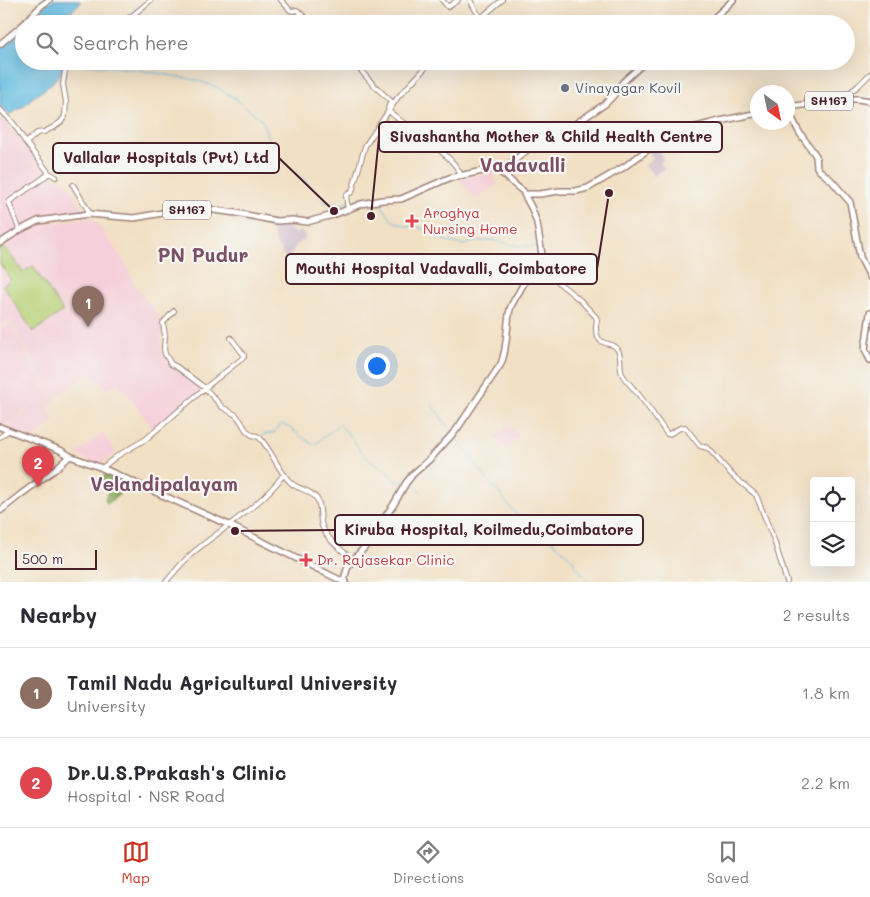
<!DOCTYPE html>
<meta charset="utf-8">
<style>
body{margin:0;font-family:Mali,sans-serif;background:#f7f7f7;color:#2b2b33}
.controls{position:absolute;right:15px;bottom:15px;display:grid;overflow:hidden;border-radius:5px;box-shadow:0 5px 20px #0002}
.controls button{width:45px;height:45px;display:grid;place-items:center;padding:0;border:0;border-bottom:1px solid #e1e1e2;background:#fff;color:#2b2b33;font:25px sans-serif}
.compass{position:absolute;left:750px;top:85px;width:45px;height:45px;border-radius:50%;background:#fff;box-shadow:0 5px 20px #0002;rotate:147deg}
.scale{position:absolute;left:15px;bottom:12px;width:82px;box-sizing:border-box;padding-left:5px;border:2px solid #4a1f2b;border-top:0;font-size:14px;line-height:18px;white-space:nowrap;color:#4a1f2b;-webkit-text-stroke:4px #f6f6f2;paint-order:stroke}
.you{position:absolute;left:376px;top:365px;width:18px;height:18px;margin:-12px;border:4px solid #fff;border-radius:50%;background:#1a73e8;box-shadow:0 0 0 8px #1a73e833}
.badge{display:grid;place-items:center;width:32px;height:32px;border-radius:50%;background:#c8321e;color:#fff;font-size:16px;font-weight:700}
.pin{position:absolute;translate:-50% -41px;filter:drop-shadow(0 1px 2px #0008)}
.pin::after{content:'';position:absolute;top:26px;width:18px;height:15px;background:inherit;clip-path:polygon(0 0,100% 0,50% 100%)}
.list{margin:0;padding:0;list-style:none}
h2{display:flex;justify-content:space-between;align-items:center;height:65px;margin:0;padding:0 20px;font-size:21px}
h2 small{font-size:16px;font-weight:400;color:#7c7c81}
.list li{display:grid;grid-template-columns:32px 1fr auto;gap:15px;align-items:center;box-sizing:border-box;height:90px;padding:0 20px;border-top:1px solid #e1e1e2}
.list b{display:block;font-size:19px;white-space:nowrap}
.list p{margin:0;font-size:16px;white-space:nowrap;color:#7c7c81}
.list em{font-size:16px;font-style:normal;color:#7c7c81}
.icon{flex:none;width:28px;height:28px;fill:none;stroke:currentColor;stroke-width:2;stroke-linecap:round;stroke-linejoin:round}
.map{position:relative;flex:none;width:870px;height:582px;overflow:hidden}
.search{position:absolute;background:#fff;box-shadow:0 5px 20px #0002;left:15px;right:15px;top:15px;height:55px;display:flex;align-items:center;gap:12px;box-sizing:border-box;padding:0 18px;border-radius:28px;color:#7c7c81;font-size:19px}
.sheet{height:245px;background:#fff}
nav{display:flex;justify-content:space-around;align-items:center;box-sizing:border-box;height:70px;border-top:1px solid #e1e1e2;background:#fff;font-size:14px;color:#7c7c81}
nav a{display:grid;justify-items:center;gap:2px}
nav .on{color:#c8321e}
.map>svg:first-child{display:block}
.built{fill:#f5cfd9}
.industrial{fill:#d1bdcb}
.green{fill:#b7d278;stroke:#807852}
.forest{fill:#91b468;stroke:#6e6a4a}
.water{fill:#62bbe0;stroke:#566d86}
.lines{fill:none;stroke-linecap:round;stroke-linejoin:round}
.stream{stroke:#62bbe0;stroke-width:1}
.minor-casing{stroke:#9e8078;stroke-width:6}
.major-casing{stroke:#9e8078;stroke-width:8}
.minor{stroke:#fff;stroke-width:4}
.major{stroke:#fff;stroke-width:5}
.worship-dot{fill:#6b7280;stroke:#f6f6f2;stroke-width:2}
.health-dot{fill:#e0444e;stroke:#f6f6f2;stroke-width:2}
.labels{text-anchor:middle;stroke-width:4.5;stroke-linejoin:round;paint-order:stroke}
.shield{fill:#f6f6f2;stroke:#7e6067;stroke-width:1}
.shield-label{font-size:12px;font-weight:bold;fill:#4a1f2b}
.worship-label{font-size:14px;fill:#5b616d;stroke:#f6f6f2;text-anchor:start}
.health-label{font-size:14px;fill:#be3a42;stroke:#f6f6f2;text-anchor:start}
.district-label{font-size:19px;font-weight:bold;fill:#7b5067;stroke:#f6f6f2}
.leader{fill:none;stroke:#4a1f2b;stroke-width:2}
.callout-dot{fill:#4a1f2b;stroke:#f6f6f2;stroke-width:2}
.callout{fill:#f6f6f2;stroke:#4a1f2b;stroke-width:2}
.callout-label{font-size:15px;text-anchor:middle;font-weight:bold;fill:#4a1f2b}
</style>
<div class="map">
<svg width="870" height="582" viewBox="0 0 870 582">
<rect width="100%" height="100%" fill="#f6f6f2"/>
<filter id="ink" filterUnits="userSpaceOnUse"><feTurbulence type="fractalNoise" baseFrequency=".02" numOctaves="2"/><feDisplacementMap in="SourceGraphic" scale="10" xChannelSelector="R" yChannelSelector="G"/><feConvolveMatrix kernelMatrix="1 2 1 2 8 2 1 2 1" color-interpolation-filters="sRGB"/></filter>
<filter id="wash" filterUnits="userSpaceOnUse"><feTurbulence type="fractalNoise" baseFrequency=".0096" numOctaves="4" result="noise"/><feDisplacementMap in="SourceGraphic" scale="20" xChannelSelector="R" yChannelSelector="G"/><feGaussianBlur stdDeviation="1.12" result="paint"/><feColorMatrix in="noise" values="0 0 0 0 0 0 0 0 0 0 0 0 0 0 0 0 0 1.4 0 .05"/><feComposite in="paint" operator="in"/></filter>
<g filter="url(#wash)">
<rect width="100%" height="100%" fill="#f1e0c4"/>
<path class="built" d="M0,115L47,172L60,180L66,181L84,211L87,213L42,219L0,243Z
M492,172L497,185L476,199L459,179Z
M92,217L126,264L133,282L158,315L162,328L161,349L170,367L202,389L154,430L118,383L107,390L90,373L57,397L48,408L55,422L33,438L9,428L41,395L7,426L0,422V329L10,322L46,390L47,389L10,319L0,326V247L27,229L35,226Z
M508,425L520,436L507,449L495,437Z
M103,433L116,453L98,466L76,454Z"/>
<path class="industrial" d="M655,146L664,159L660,163L665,168L654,176L645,165L653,159L648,151Z
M269,222L280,224L285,223L295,234L301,230L306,238L296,246L290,255L291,258L290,260L284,257L276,243Z"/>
<path class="green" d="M4,246L23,272L33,266L63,311L33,332L3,285L11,280L0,264V249Z"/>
<path class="forest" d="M107,472L131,483V484L128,487L125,485L117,490L119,493V495L107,504L105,499C110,489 108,488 102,480Z"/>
<path class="water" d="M53,0H77L81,2L59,24H28L47,3Z
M24,28V61H61L65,68L49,86L32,98L24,106L9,115L0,106V47L10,37Z"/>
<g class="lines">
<path class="stream" d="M70,65H91L134,69L196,80L216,87L233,97L262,120L270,144
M270,146L274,154L293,170L312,187L321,196L325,203L340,204L348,202L361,201L375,198L378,199
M380,202L392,221L406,226L421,228L448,242L465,245L473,242L492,240L519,246H534L539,249
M173,367L196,384
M432,405L451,431
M217,407L219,411L223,413
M225,414L233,418
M233,419L236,423
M237,423L243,431
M454,435L488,480L524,524L533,532L538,528L570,557
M256,439L265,434L274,433L278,427L283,424C293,429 302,437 312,444
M313,444L317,443L339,424L352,438L361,452
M362,453L370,461L386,471
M387,472L396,481L402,482L405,480
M410,481L422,493
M572,558L575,565L589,582"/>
</g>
</g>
<g filter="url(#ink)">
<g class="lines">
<defs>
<path id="minor" d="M281,0L290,10L292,11L297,10L312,24
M442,0L448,7L458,0
M470,0L480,18
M119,24L133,15L151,0
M474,24L502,0
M360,61L361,63L360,69C369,82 380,91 391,101L388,108L389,111C406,128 455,154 461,176
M843,100L845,96L858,86L870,74
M0,109L14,124L26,143L49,173L56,177
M26,143L37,133L44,132L54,127L61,122L65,116L66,102L63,84L65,71L70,61
M73,185L88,210L89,214
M348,210L346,196L348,194L352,192L365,146L398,97L432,61
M20,231L9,203L10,201L42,179L49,173
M542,255L559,283L580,300L596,317L597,320C595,328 595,340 605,343C611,345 614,344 618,350C622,357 619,367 622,374C625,380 634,389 639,395C649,408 658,421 667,434H669L680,428L685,427L700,446L708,448L732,475L756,495L774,540L787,582
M174,311L163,323L165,336L164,349L165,354L171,364L177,367L205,388L222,407L236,415L240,420L246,430L252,435L257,436L260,438C272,451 278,471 291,483C299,490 310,489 317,499C322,508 319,517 322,526C327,540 342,550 353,560
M0,437L9,430
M102,468L117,456L146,439L205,388L244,357V355L231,338
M166,582C175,571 184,560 195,551C225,526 261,506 284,474"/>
<path id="major" d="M24,24L42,5L49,0
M706,24L712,20L733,0
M0,44L24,24
M788,107L846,99H858L870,101
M788,110L799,132L814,153L816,156L817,167L819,170L831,180L850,202L860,257L870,277
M504,175L503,170L533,145L543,139L563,132L605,104L613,96L623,82L646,61
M525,194H540L559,191H576L588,188L624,167L650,148L688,129L720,121L758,113
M0,243L20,230L38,221L89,214L134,218L185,209L199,208L236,213L277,221L292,220L307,222L333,215L361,204L382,200L401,199L449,178L492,169C504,170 512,185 523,191
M870,313L865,349L870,360
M0,427L60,450L70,456L102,468L229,525L344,582
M0,511L20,495L54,470L70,456
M346,582L345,580V576L348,566L364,548L394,504L406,483L413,474L430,459L457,429L501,364C508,347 506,327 510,309C512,303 516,297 519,292C526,279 533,266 542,255L537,223L532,209L524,194"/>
</defs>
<use href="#minor" class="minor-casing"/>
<use href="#major" class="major-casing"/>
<use href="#minor" class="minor"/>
<use href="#major" class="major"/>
</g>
</g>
<circle class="worship-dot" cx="565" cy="88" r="5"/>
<g class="health-dot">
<path d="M409.5 213.5h5v5h5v5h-5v5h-5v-5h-5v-5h5z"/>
<path d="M303.5 552.5h5v5h5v5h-5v5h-5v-5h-5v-5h5z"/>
</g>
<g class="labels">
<g class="shield">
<rect x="805" y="91.5" width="48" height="19" rx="4"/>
<rect x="163" y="200.5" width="48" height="19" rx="4"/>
</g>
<g class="shield-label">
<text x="829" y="105">SH167</text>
<text x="187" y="214">SH167</text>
</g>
<g class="worship-label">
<text x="575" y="93">Vinayagar Kovil</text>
</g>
<g class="health-label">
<text x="423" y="218">Aroghya<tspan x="423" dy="16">Nursing Home</tspan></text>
<text x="317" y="565">Dr. Rajasekar Clinic</text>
</g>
<g class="district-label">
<text x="523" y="172">Vadavalli</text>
<text x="203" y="262">PN Pudur</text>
<text x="164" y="491">Velandipalayam</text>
</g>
</g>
<path class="leader" d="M371 216L379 137M334 211L279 158M609 193L597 269M235 531L335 530"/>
<g class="callout-dot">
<circle cx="371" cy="216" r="5"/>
<circle cx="334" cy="211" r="5"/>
<circle cx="609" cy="193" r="5"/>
<circle cx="235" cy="531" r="5"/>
</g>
<g class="callout">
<rect x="379" y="122" width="343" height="30" rx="5"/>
<rect x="53" y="143" width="226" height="30" rx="5"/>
<rect x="286" y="254" width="311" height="30" rx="5"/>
<rect x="335" y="515" width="308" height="30" rx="5"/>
</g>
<g class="callout-label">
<text x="551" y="142">Sivashantha Mother &amp; Child Health Centre</text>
<text x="166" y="163">Vallalar Hospitals (Pvt) Ltd</text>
<text x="441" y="274">Mouthi Hospital Vadavalli, Coimbatore</text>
<text x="489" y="535">Kiruba Hospital, Koilmedu,Coimbatore</text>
</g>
</svg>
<div class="controls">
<button><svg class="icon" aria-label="locate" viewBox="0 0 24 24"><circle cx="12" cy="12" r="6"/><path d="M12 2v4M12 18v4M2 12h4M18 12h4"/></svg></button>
<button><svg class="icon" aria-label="layers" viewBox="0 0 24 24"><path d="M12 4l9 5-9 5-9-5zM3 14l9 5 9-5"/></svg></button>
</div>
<svg class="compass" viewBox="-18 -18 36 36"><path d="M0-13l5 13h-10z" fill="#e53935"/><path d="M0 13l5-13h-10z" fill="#7c7c81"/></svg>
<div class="scale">500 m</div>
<div class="you"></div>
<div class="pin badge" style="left:88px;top:327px;background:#8d6e63">1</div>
<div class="pin badge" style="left:38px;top:487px;background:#e0444e">2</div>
<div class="search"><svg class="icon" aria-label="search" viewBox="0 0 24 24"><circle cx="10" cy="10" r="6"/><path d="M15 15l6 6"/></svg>Search here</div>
</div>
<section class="sheet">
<h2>Nearby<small>2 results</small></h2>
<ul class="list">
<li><span class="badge" style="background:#8d6e63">1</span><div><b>Tamil Nadu Agricultural University</b><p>University</p></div><em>1.8 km</em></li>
<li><span class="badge" style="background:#e0444e">2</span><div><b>Dr.U.S.Prakash's Clinic</b><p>Hospital · NSR Road</p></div><em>2.2 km</em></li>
</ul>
</section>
<nav>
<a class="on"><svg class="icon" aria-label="map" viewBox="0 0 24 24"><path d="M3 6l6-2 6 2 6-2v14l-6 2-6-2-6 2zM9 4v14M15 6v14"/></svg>Map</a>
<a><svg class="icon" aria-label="directions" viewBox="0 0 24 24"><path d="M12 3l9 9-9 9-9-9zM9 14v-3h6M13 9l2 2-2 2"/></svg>Directions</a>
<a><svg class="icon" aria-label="saved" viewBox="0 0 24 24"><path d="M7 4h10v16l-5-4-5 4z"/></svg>Saved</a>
</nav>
